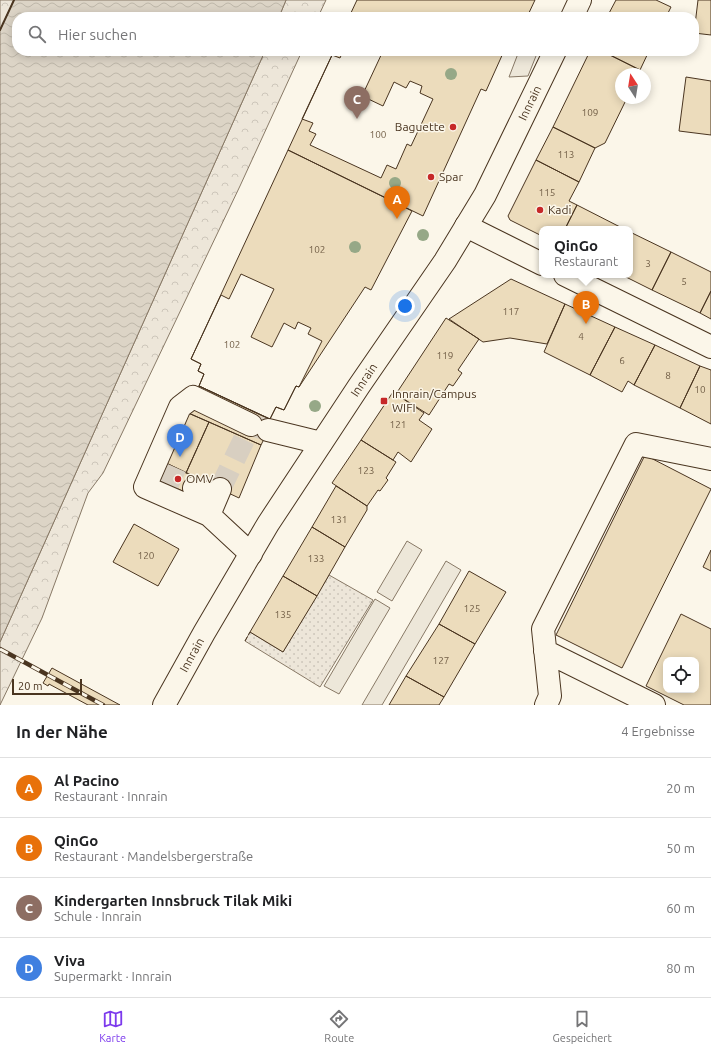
<!DOCTYPE html>
<html lang="de">
<meta charset="utf-8">
<style>
body{margin:0;font-family:Ubuntu,sans-serif;background:#f6f6f6;color:#202124}
.controls{position:absolute;right:12px;bottom:12px;display:grid;overflow:hidden;border-radius:8px;box-shadow:0 2px 10px #0003}
.controls button{width:36px;height:36px;display:grid;place-items:center;padding:0;border:0;border-bottom:1px solid #e0e0e0;background:#fff;color:#202124;font:20px sans-serif}
.compass{position:absolute;left:615px;top:68px;width:36px;height:36px;border-radius:50%;background:#fff;box-shadow:0 2px 10px #0003;rotate:348deg}
.scale{position:absolute;left:12px;bottom:10px;width:70px;box-sizing:border-box;padding-left:4px;border:2px solid #4a3520;border-top:0;font-size:11px;line-height:14px;white-space:nowrap;color:#4a3520;-webkit-text-stroke:3px #fbf6e9;paint-order:stroke}
.you{position:absolute;left:405px;top:306px;width:14px;height:14px;margin:-10px;border:3px solid #fff;border-radius:50%;background:#1a73e8;box-shadow:0 0 0 6px #1a73e833}
.badge{display:grid;place-items:center;width:26px;height:26px;border-radius:50%;background:#7c3aed;color:#fff;font-size:13px;font-weight:700}
.pin{position:absolute;translate:-50% -33px;filter:drop-shadow(0 1px 2px #0008)}
.pin::after{content:'';position:absolute;top:21px;width:14px;height:12px;background:inherit;clip-path:polygon(0 0,100% 0,50% 100%)}
.popup{position:absolute;left:539px;top:226px;width:94px;height:52px;box-sizing:border-box;display:grid;place-content:center;border-radius:8px;background:#fff;filter:drop-shadow(0 1px 3px #0005);font-size:13px;white-space:nowrap;color:#757577}
.popup b{font-size:15px;color:#202124}
.popup::after{content:'';position:absolute;left:50%;top:100%;margin-left:-8px;border:8px solid transparent;border-top-color:#fff}
.list{margin:0;padding:0;list-style:none}
h2{display:flex;justify-content:space-between;align-items:center;height:52px;margin:0;padding:0 16px;font-size:17px}
h2 small{font-size:13px;font-weight:400;color:#757577}
.list li{display:grid;grid-template-columns:26px 1fr auto;gap:12px;align-items:center;box-sizing:border-box;height:60px;padding:0 16px;border-top:1px solid #e0e0e0}
.list b{display:block;font-size:15px;white-space:nowrap}
.list p{margin:0;font-size:13px;white-space:nowrap;color:#757577}
.list em{font-size:13px;font-style:normal;color:#757577}
.icon{flex:none;width:22px;height:22px;fill:none;stroke:currentColor;stroke-width:2;stroke-linecap:round;stroke-linejoin:round}
.map{position:relative;flex:none;width:711px;height:705px;overflow:hidden}
.search{position:absolute;background:#fff;box-shadow:0 2px 10px #0003;left:12px;right:12px;top:12px;height:44px;display:flex;align-items:center;gap:10px;box-sizing:border-box;padding:0 14px;border-radius:16px;color:#757577;font-size:15px}
.sheet{height:292px;background:#fff}
nav{display:flex;justify-content:space-around;align-items:center;box-sizing:border-box;height:56px;border-top:1px solid #e0e0e0;background:#fff;font-size:11px;color:#757577}
nav a{display:grid;justify-items:center;gap:2px}
nav .on{color:#7c3aed}
.map>svg:first-child{display:block}
.grass{fill:url(#grass-dots);stroke:#887966}
.forest{fill:url(#forest-crowns);stroke:#887966}
.parking{fill:#ede7d9;stroke:#887966}
.water{fill:url(#water-waves);stroke:#887966}
.building{fill:#ecdcbc;stroke:#4a3520;fill-rule:evenodd}
.lines{fill:none;stroke-linecap:round;stroke-linejoin:round}
.minor-tunnel{stroke:#d8cfc1;stroke-width:22;stroke-dasharray:22 11;stroke-linecap:butt}
.minor-casing{stroke:#4a3520;stroke-width:24}
.major-casing{stroke:#4a3520;stroke-width:24}
.minor{stroke:#fbf6e9;stroke-width:22}
.major{stroke:#fbf6e9;stroke-width:22}
.rail-casing{stroke:#4a3520;stroke-width:4.5}
.rail{stroke:#fbf6e9;stroke-width:3;stroke-dasharray:9;stroke-linecap:butt}
.fence{stroke:#4a3520;stroke-width:1;stroke-dasharray:5 2;stroke-linecap:butt}
.wall{stroke:#4a3520;stroke-width:2}
.tree{fill:#96a887}
.poi-dot{fill:#c62828;stroke:#fbf6e9;stroke-width:1.5}
.labels{text-anchor:middle;stroke-width:3;stroke-linejoin:round;paint-order:stroke}
.number-label{font-size:10px;fill:#725f47}
.street-label{font-size:12px;fill:#4a3520;stroke:#fbf6e9}
.poi-label{font-size:12px;fill:#4a3520;stroke:#fbf6e9;text-anchor:start}
</style>
<div class="map">
<svg width="711" height="705" viewBox="0 0 711 705">
<defs>
<pattern id="grass-dots" width="8" height="8" patternUnits="userSpaceOnUse"><rect width="8" height="8" fill="#ede6d9"/><path d="M2 2h.1M6 6h.1" fill="none" stroke="#cdc6ba" stroke-width="1.8" stroke-linecap="round"/></pattern>
<pattern id="forest-crowns" width="20" height="18" patternUnits="userSpaceOnUse"><rect width="20" height="18" fill="#ede6d9"/><path d="M2 6a3 3 0 1 1 6 0M12 15a3 3 0 1 1 6 0" fill="none" stroke="#cdc6ba"/></pattern>
<pattern id="water-waves" width="16" height="10" patternUnits="userSpaceOnUse"><rect width="16" height="10" fill="#dcd4c6"/><path d="M0 5q4-4 8 0t8 0" fill="none" stroke="#beb7aa"/></pattern>
</defs>
<rect width="100%" height="100%" fill="#fbf6e9"/>
<path class="grass" d="M329,575L373,600L320,687L245,641L250,632L283,652Z"/>
<path class="forest" d="M0,0H14L0,30Z
M286,0H326L318,17H279Z
M265,51H302L240,186L103,473L88,493L42,618L0,705V642Z"/>
<path class="parking" d="M519,51H538L528,76L509,77Z
M407,541L422,550L392,601L377,592Z
M446,561L461,570L382,705H362Z
M375,599L390,608L339,694L324,686Z"/>
<path class="water" d="M14,0H286L279,17H17V51H265L0,642V30Z"/>
<path class="building" d="M357,0H535L527,17H349Z
M616,0H656L671,7L666,17H607Z
M698,0H711V35L694,33Z
M334,51H504L486,91L481,89L423,216L288,150Z
M343,51H383L362,96L383,106L394,82L406,88L410,81L422,86L420,93L433,99L411,146L407,144L396,169L387,165L381,178L310,145L316,134L309,131L313,123L302,119L332,55L340,58Z
M590,51H602L640,70L638,74H621V98H627L605,143L595,148L553,127Z
M602,51H649L640,70Z
M686,77L711,81V135L679,131Z
M553,127L595,148L579,182L536,160Z
M288,150L412,211L371,290L365,287L299,387L296,386L284,410L276,407L270,419L199,386L204,374L198,371L201,364L191,359Z
M536,160L579,182L569,201L577,205L565,229H542V236L510,220L508,216Z
M577,205L624,229H565Z
M630,232L671,252L652,290L622,275H630Z
M671,252L711,272V291L700,313L652,290Z
M241,274L274,289L251,337L272,347L284,323L295,329L298,322L311,328L308,334L322,341L299,387L296,386L284,410L276,407L270,419L199,386L204,374L198,371L201,364L191,359L221,295L229,299Z
M511,279L565,304L547,344L510,338L483,342L449,319Z
M711,291V319L700,313Z
M565,304L615,327L590,375L544,352Z
M446,318L479,339L458,370L462,373L453,386L449,384L429,415L396,394Z
M615,327L655,345L634,385L628,381L622,392L590,375Z
M655,345L700,366L680,408L634,385Z
M700,366L711,370V424L680,408Z
M199,386L273,421L261,445L186,412Z
M393,392L424,413L419,420L432,429L411,462L398,452L393,460L361,440Z
M186,412L209,422L186,473L166,463Z
M209,422L261,445L239,498L186,473Z
M361,440L396,462L386,478L388,480L380,491L378,490L367,506L332,483Z
M645,455L711,489L622,668L556,635Z
M166,463L198,478L190,495L158,479Z
M336,486L367,506V510L345,547L312,527Z
M134,524L179,549L158,586L113,562Z
M312,527L345,547L317,596L283,576Z
M711,550V571L703,567Z
M469,571L506,592L475,644L439,624Z
M283,576L317,596L283,652L250,632Z
M681,614L711,629V705H684L646,686ZM666,660H696V690H666Z
M439,624L475,644L444,697L406,676Z
M52,668L120,705H88L49,684L48,686L43,683Z
M406,676L444,697L439,705H389Z"/>
<g class="lines">
<path class="minor-tunnel" d="M161,473L194,488
M220,489L251,425L268,430"/>
<defs>
<path id="minor" d="M466,226L542,264
M565,275L711,347
M268,430L321,443
M194,488L216,498
M220,489L209,515L251,554
M209,515L145,487L180,407L193,397L251,425
M545,651L654,705
M546,705L550,696L543,629L636,444L711,459"/>
<path id="major" d="M572,17L580,0
M164,705L204,633L268,524L359,386L445,261L485,195L555,51"/>
</defs>
<use href="#minor" class="minor-casing"/>
<use href="#major" class="major-casing"/>
<use href="#minor" class="minor"/>
<use href="#major" class="major"/>
<defs>
<path id="rail" d="M0,649L103,705"/>
</defs>
<use href="#rail" class="rail-casing"/>
<use href="#rail" class="rail"/>
<path class="fence" d="M245,641L250,632"/>
<path class="wall" d="M0,30L14,0"/>
</g>
<g class="tree">
<circle cx="451" cy="74" r="6"/>
<circle cx="395" cy="183" r="6"/>
<circle cx="423" cy="235" r="6"/>
<circle cx="355" cy="247" r="6"/>
<circle cx="315" cy="406" r="6"/>
</g>
<g class="poi-dot">
<circle cx="453" cy="127" r="4"/>
<circle cx="431" cy="177" r="4"/>
<circle cx="540" cy="210" r="4"/>
<rect x="380" y="397" width="8" height="8" rx="2"/>
<circle cx="178" cy="479" r="4"/>
</g>
<g class="labels">
<g class="number-label">
<text x="590" y="116">109</text>
<text x="378" y="138">100</text>
<text x="566" y="158">113</text>
<text x="547" y="196">115</text>
<text x="317" y="253">102</text>
<text x="648" y="267">3</text>
<text x="684" y="285">5</text>
<text x="511" y="315">117</text>
<text x="581" y="340">4</text>
<text x="232" y="348">102</text>
<text x="445" y="359">119</text>
<text x="622" y="364">6</text>
<text x="668" y="379">8</text>
<text x="700" y="393">10</text>
<text x="398" y="428">121</text>
<text x="366" y="474">123</text>
<text x="339" y="523">131</text>
<text x="146" y="559">120</text>
<text x="316" y="562">133</text>
<text x="472" y="612">125</text>
<text x="283" y="618">135</text>
<text x="441" y="664">127</text>
</g>
<g class="street-label">
<text transform="translate(530 103) rotate(-64)" y="4">Innrain</text>
<text transform="translate(364 380) rotate(-56)" y="4">Innrain</text>
<text transform="translate(192 655) rotate(-61)" y="4">Innrain</text>
</g>
<g class="poi-label">
<text x="445" y="131" text-anchor="end">Baguette</text>
<text x="439" y="181">Spar</text>
<text x="548" y="214">Kadi</text>
<text x="392" y="398">Innrain/Campus<tspan x="392" dy="14">WIFI</tspan></text>
<text x="186" y="483">OMV</text>
</g>
</g>
</svg>
<div class="controls">
<button><svg class="icon" aria-label="locate" viewBox="0 0 24 24"><circle cx="12" cy="12" r="6"/><path d="M12 2v4M12 18v4M2 12h4M18 12h4"/></svg></button>
</div>
<svg class="compass" viewBox="-18 -18 36 36"><path d="M0-13l5 13h-10z" fill="#e53935"/><path d="M0 13l5-13h-10z" fill="#757577"/></svg>
<div class="scale">20 m</div>
<div class="you"></div>
<div class="pin badge" style="left:397px;top:219px;background:#e8710a">A</div>
<div class="pin badge" style="left:586px;top:324px;background:#e8710a">B</div>
<div class="popup"><b>QinGo</b>Restaurant</div>
<div class="pin badge" style="left:357px;top:119px;background:#8d6e63">C</div>
<div class="pin badge" style="left:180px;top:457px;background:#3f7fe0">D</div>
<div class="search"><svg class="icon" aria-label="search" viewBox="0 0 24 24"><circle cx="10" cy="10" r="6"/><path d="M15 15l6 6"/></svg>Hier suchen</div>
</div>
<section class="sheet">
<h2>In der Nähe<small>4 Ergebnisse</small></h2>
<ul class="list">
<li><span class="badge" style="background:#e8710a">A</span><div><b>Al Pacino</b><p>Restaurant · Innrain</p></div><em>20 m</em></li>
<li><span class="badge" style="background:#e8710a">B</span><div><b>QinGo</b><p>Restaurant · Mandelsbergerstraße</p></div><em>50 m</em></li>
<li><span class="badge" style="background:#8d6e63">C</span><div><b>Kindergarten Innsbruck Tilak Miki</b><p>Schule · Innrain</p></div><em>60 m</em></li>
<li><span class="badge" style="background:#3f7fe0">D</span><div><b>Viva</b><p>Supermarkt · Innrain</p></div><em>80 m</em></li>
</ul>
</section>
<nav>
<a class="on"><svg class="icon" aria-label="map" viewBox="0 0 24 24"><path d="M3 6l6-2 6 2 6-2v14l-6 2-6-2-6 2zM9 4v14M15 6v14"/></svg>Karte</a>
<a><svg class="icon" aria-label="directions" viewBox="0 0 24 24"><path d="M12 3l9 9-9 9-9-9zM9 14v-3h6M13 9l2 2-2 2"/></svg>Route</a>
<a><svg class="icon" aria-label="saved" viewBox="0 0 24 24"><path d="M7 4h10v16l-5-4-5 4z"/></svg>Gespeichert</a>
</nav>
